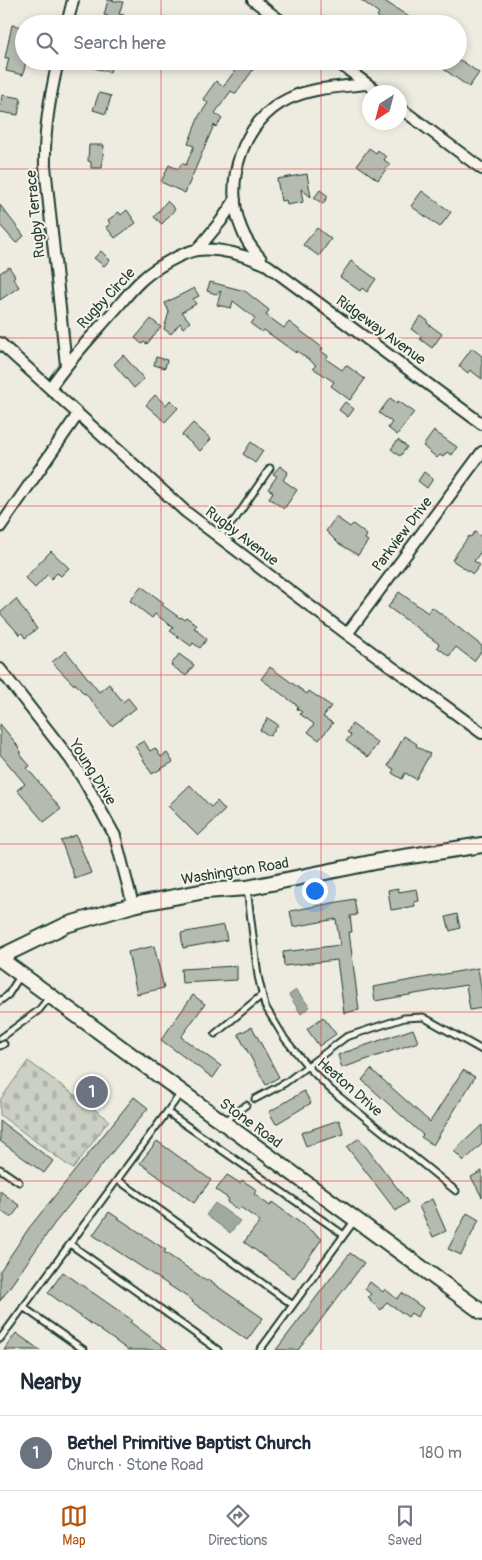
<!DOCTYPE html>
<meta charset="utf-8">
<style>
body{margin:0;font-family:Pangolin,sans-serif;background:#f6f6f7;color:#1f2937}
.compass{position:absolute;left:362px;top:85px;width:45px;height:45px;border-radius:50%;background:#fff;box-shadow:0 2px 8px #0003;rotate:216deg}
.you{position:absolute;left:314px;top:890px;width:18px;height:18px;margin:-12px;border:4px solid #fff;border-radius:50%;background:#1a73e8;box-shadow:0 0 0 8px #1a73e833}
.badge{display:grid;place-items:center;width:32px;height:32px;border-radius:50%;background:#b45309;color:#fff;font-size:16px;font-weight:700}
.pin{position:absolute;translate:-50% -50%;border:2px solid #fff;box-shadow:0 1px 5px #0006}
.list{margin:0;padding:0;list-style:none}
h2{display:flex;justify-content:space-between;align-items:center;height:65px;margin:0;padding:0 20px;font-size:21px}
h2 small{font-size:16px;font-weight:400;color:#747a83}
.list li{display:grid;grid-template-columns:32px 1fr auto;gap:15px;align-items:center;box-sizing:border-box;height:75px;padding:0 20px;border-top:1px solid #e0e1e3}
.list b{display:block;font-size:19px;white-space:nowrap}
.list p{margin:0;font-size:16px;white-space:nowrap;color:#747a83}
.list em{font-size:16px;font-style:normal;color:#747a83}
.icon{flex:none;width:28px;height:28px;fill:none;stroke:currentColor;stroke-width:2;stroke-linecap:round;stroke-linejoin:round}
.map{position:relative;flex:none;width:482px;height:1350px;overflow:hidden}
.search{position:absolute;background:#fff;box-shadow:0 2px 8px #0003;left:15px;right:15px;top:15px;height:55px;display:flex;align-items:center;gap:12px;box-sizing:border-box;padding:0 18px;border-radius:28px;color:#747a83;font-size:19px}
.sheet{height:140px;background:#fff}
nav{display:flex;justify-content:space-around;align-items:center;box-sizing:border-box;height:70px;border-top:1px solid #e0e1e3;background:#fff;font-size:14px;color:#747a83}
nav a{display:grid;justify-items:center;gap:2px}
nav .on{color:#b45309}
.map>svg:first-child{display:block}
.cemetery{fill:url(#cemetery-stones);stroke:#76867c}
.water{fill:#9fa99f;stroke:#6c7e74}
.building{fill:#b5bbb0;stroke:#1f3d34}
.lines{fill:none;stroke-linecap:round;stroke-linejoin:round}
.lane-casing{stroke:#1f3d34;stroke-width:9}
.street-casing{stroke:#1f3d34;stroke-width:14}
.secondary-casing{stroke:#1f3d34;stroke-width:18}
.lane{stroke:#f7f3e8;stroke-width:5}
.street{stroke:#f7f3e8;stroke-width:10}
.secondary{stroke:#f7f3e8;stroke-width:14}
.grid{fill:none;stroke:#d62828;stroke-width:1;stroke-opacity:0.55}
.labels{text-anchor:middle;stroke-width:4;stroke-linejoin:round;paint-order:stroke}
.street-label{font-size:15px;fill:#1f3d34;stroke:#f7f3e8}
</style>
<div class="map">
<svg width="482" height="1350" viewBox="0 0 482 1350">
<defs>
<pattern id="cemetery-stones" width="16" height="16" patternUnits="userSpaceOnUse" patternTransform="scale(1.25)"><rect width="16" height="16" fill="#cccfc4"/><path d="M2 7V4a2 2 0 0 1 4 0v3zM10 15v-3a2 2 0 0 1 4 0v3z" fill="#afb3a9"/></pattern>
</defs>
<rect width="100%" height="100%" fill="#eeece1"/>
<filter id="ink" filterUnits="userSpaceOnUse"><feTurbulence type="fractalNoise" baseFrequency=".02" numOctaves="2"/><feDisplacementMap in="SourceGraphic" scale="10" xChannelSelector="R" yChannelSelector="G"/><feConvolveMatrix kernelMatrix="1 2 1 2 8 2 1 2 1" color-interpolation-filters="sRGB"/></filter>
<g filter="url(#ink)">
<path class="cemetery" d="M28,1061L109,1120L73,1169L0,1115V1100Z"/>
<path class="water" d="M296,990L310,1007L301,1014L289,995Z
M215,1203L240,1221L230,1233L206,1215Z"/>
<path class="building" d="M108,0L123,2L119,14L124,15L121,24H105L108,16L104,15Z
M361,0H383L420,24H387L377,16L379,13Z
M12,25L24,27V61H26L23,75L6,71L9,58H5Z
M82,61H112L110,72L81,65Z
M242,61H259L236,94L231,91L215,113L222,119L216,127L214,125L185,193L161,182L169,165L178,169L182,163L186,165L194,146L188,144L199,116L208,103L203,99L216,81L223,87Z
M432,61H462L479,73L469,87Z
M99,93L111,96L106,114L93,110Z
M2,95L21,98L18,115L0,112Z
M89,145H104L102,168H91V162L88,161Z
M369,148L376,153L378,150L386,157L384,160L390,164L378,180L357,165Z
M307,174L311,197L301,189L303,202L287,205L286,200L281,201L277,179Z
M320,190L328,196L323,204L314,198Z
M422,191L451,212L440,227L411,206Z
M167,201L175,209L162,224L154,217Z
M0,205L24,236L16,243L0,225Z
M127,210L136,223L115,238L106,227L110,224L108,220L119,212L121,215Z
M317,228L331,239L319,256L303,245Z
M101,251L110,260L104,266L94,258Z
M351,261L376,279L367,292L362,288L360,291L340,277Z
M9,267L15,276L13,278L19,287L0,300V273Z
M210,282L245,291L269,310L266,315L284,328L289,322L323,348L321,351L328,356L326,359L342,370L346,365L365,379L350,400L331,386L334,382L313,368L316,365L297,351L296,353L264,330L262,332L251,324L255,318L233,301L231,308L217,305L221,291L216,294L207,291Z
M194,288L199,296L193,299L196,304L182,312L190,322L183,328L180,323L171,334L164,329L169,312L165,303Z
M421,316L428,321L427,323L442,334L432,348L420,339L422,337L411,329Z
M151,319L161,327L147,344L144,342L142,344L135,338Z
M472,348L482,356V379L470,370L468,373L459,366Z
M123,355L144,379L134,388L114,364Z
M156,357L167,360L165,368L154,365Z
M155,395L166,405L170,400L178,408L165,422L146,405Z
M390,398L397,403L398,401L414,412L397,435L388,428L392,422L379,413Z
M345,402L354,409L348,417L339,410Z
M193,423L211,439L200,451L182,435Z
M434,431L457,447L452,455L447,452L443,457L440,455L437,458L423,446Z
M398,440L407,447L400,456L391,449Z
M251,442L263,451L255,463L243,454Z
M280,466L288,472L283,480L297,490L284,509L269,498L273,492L268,489L277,476L273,474Z
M424,472L433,479L427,488L418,481Z
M336,517L350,527L353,524L367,535L365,539L368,541L358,555L338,543L326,531Z
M475,532L482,537V550L474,561L480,565L473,574L452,560L469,536L471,537Z
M51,551L69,568L61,576L57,573L51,579L47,575L35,588L25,578Z
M141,586L164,603L162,605L180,618L181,617L184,619L186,617L197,625L194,628L198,630L197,631L207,639L200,648L193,643L191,646L170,631L173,628L169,624L155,614L152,618L130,601Z
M399,592L428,613L432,607L482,646V650L474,661L456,647L449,656L437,647L439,644L388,607Z
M16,599L37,629L25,638L22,633L20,635L0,613Z
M66,651L99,692L109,684L123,702L128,698L136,708L112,726L85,693L84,694L75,683L74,685L52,662Z
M179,654L194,665L186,676L171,665Z
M270,667L307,694L309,691L331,706L323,717L333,723L319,740L308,732L314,724L300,714L302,712L297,709L298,706L261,679Z
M268,718L278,725L270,736L260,730Z
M0,724L15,742L21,752L19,753L30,766L27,768L61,809L44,822L17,790L25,784L0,754Z
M352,724L378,743L368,757L346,741L351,735L347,732Z
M404,736L417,744L416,746L430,754L416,779L405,773L402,779L392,773L394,769L388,766Z
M144,741L150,751L155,748L161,757L167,753L173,762L152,774L135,746Z
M190,785L211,807L217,801L225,810L198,836L168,806Z
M76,835L91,873L75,879L61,841Z
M398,888L399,892L417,889L419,901L414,902L415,906L391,910L388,890Z
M354,899L357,915L350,916L352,932H349L359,1010L344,1013L337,960L284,966L283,952L340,945L336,919L293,927L290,911Z
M457,914L460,928L450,931L446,917Z
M224,925L227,940L183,948L181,933Z
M154,946L164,988L137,994L128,952Z
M237,966V980L182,983L181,969Z
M478,968L482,994V1008L470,1010L466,985L375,1001L373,987Z
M193,995L205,1004L181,1037L221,1066L213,1078L161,1040Z
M323,1017L336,1034L319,1046L307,1029Z
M252,1027L279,1077L266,1085L238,1034Z
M413,1029L418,1042L342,1068L338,1055L348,1051L349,1052V1051Z
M371,1069L430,1122L463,1070L475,1077L433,1145L421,1137L423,1135L362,1080Z
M92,1080L104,1088L93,1104L81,1095Z
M304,1091L311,1103L276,1124L269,1112Z
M134,1097L148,1108L54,1224L0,1301V1271L29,1228Z
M339,1120L344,1134L306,1146L301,1133Z
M0,1121L53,1161L44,1173L0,1141Z
M482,1125V1144L464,1161L454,1151Z
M359,1138L408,1202L396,1211L347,1147Z
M157,1141L211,1180L194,1203L140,1163Z
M482,1171V1197L471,1177Z
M227,1175L240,1183L242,1180L257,1190L254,1194L270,1206L272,1202L322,1239L294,1278L244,1242L260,1221L240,1207L238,1210L227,1202L229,1199L216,1190Z
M0,1191L20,1206L11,1218L0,1210Z
M432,1199L446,1231L433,1237L419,1206Z
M109,1212L166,1250L164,1252L207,1281L208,1280L263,1318L247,1340L192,1302L193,1301L93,1235Z
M467,1213L479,1220L461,1255L448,1249Z
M350,1253L364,1263L298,1350H276Z
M63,1272L132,1320L130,1322L168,1350H128L48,1293Z
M370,1282L383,1292L385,1289L397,1299L402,1293L423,1308L417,1317L411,1313L408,1317L387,1302L381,1310L370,1301L371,1299L368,1297L371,1294L365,1289Z
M16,1333L40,1350H4Z"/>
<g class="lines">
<defs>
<path id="lane" d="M219,537L236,518L270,468
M247,888L258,976L265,1006L285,1039L308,1067L331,1090L456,1191
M0,1001L8,995L20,976
M215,1034L262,995
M1,1038L39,1010L50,996
M0,1046L4,1044
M255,1099L285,1083L346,1037L404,1018L423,1017L482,1050
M167,1112L344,1235
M223,1122L246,1105
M0,1169L19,1182
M118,1180L293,1305
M70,1244L218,1350
M23,1307L84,1350
M0,1339L181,1093
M260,1350L355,1220"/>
<path id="street" d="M253,0L285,24
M67,24L73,0
M58,61C50,97 44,129 45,166L66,365
M336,61L378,92
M400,108L482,169
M197,250L221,221L235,200
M260,262L261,259C253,250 246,241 242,230C222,184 242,121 288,99C312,87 341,87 366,84
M0,343L186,512L347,634L482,733
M50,388C68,361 91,337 113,312C123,301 132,288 144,278C155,268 183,252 197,250C219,247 248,256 267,265L482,424
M0,527L78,414
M347,634L482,452
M0,669L71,760L85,782L115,836L133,905"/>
<path id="secondary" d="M0,957L66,925L133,905L205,891L247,888L385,860L482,845
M0,959L482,1312"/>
</defs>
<use href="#lane" class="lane-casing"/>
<use href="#street" class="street-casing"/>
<use href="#secondary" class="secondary-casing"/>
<use href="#lane" class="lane"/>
<use href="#street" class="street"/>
<use href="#secondary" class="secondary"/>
</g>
</g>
<path class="grid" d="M161,0V24M321,0V24M161,61V1350M321,61V1350M0,169H482M0,338H482M0,506H482M0,675H482M0,844H482M0,1012H482M0,1181H482"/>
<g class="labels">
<g class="street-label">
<text transform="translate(35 214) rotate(-96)" y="5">Rugby Terrace</text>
<text transform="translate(106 298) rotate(-47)" y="5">Rugby Circle</text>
<text transform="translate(381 330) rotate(36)" y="5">Ridgeway Avenue</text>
<text transform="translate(402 534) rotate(-53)" y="5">Parkview Drive</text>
<text transform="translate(242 536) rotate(37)" y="5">Rugby Avenue</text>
<text transform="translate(93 772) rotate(58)" y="5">Young Drive</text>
<text transform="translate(235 871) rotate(-9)" y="5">Washington Road</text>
<text transform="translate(350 1087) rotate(41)" y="5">Heaton Drive</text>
<text transform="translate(251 1123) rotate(36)" y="5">Stone Road</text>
</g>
</g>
</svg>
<svg class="compass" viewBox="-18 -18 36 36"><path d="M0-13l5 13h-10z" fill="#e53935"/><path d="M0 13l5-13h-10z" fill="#747a83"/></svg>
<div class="you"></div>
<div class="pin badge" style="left:92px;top:1092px;background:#6b7280">1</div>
<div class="search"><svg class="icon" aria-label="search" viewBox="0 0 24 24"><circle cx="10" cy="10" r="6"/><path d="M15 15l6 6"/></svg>Search here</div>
</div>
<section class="sheet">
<h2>Nearby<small></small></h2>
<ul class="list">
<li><span class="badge" style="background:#6b7280">1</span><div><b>Bethel Primitive Baptist Church</b><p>Church · Stone Road</p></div><em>180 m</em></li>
</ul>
</section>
<nav>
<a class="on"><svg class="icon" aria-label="map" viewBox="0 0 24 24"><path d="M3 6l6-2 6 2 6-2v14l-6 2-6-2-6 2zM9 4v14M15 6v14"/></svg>Map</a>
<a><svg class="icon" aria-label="directions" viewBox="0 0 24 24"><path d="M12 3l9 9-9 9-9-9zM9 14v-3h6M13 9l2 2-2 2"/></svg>Directions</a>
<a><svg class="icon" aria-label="saved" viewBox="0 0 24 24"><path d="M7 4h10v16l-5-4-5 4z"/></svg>Saved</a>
</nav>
